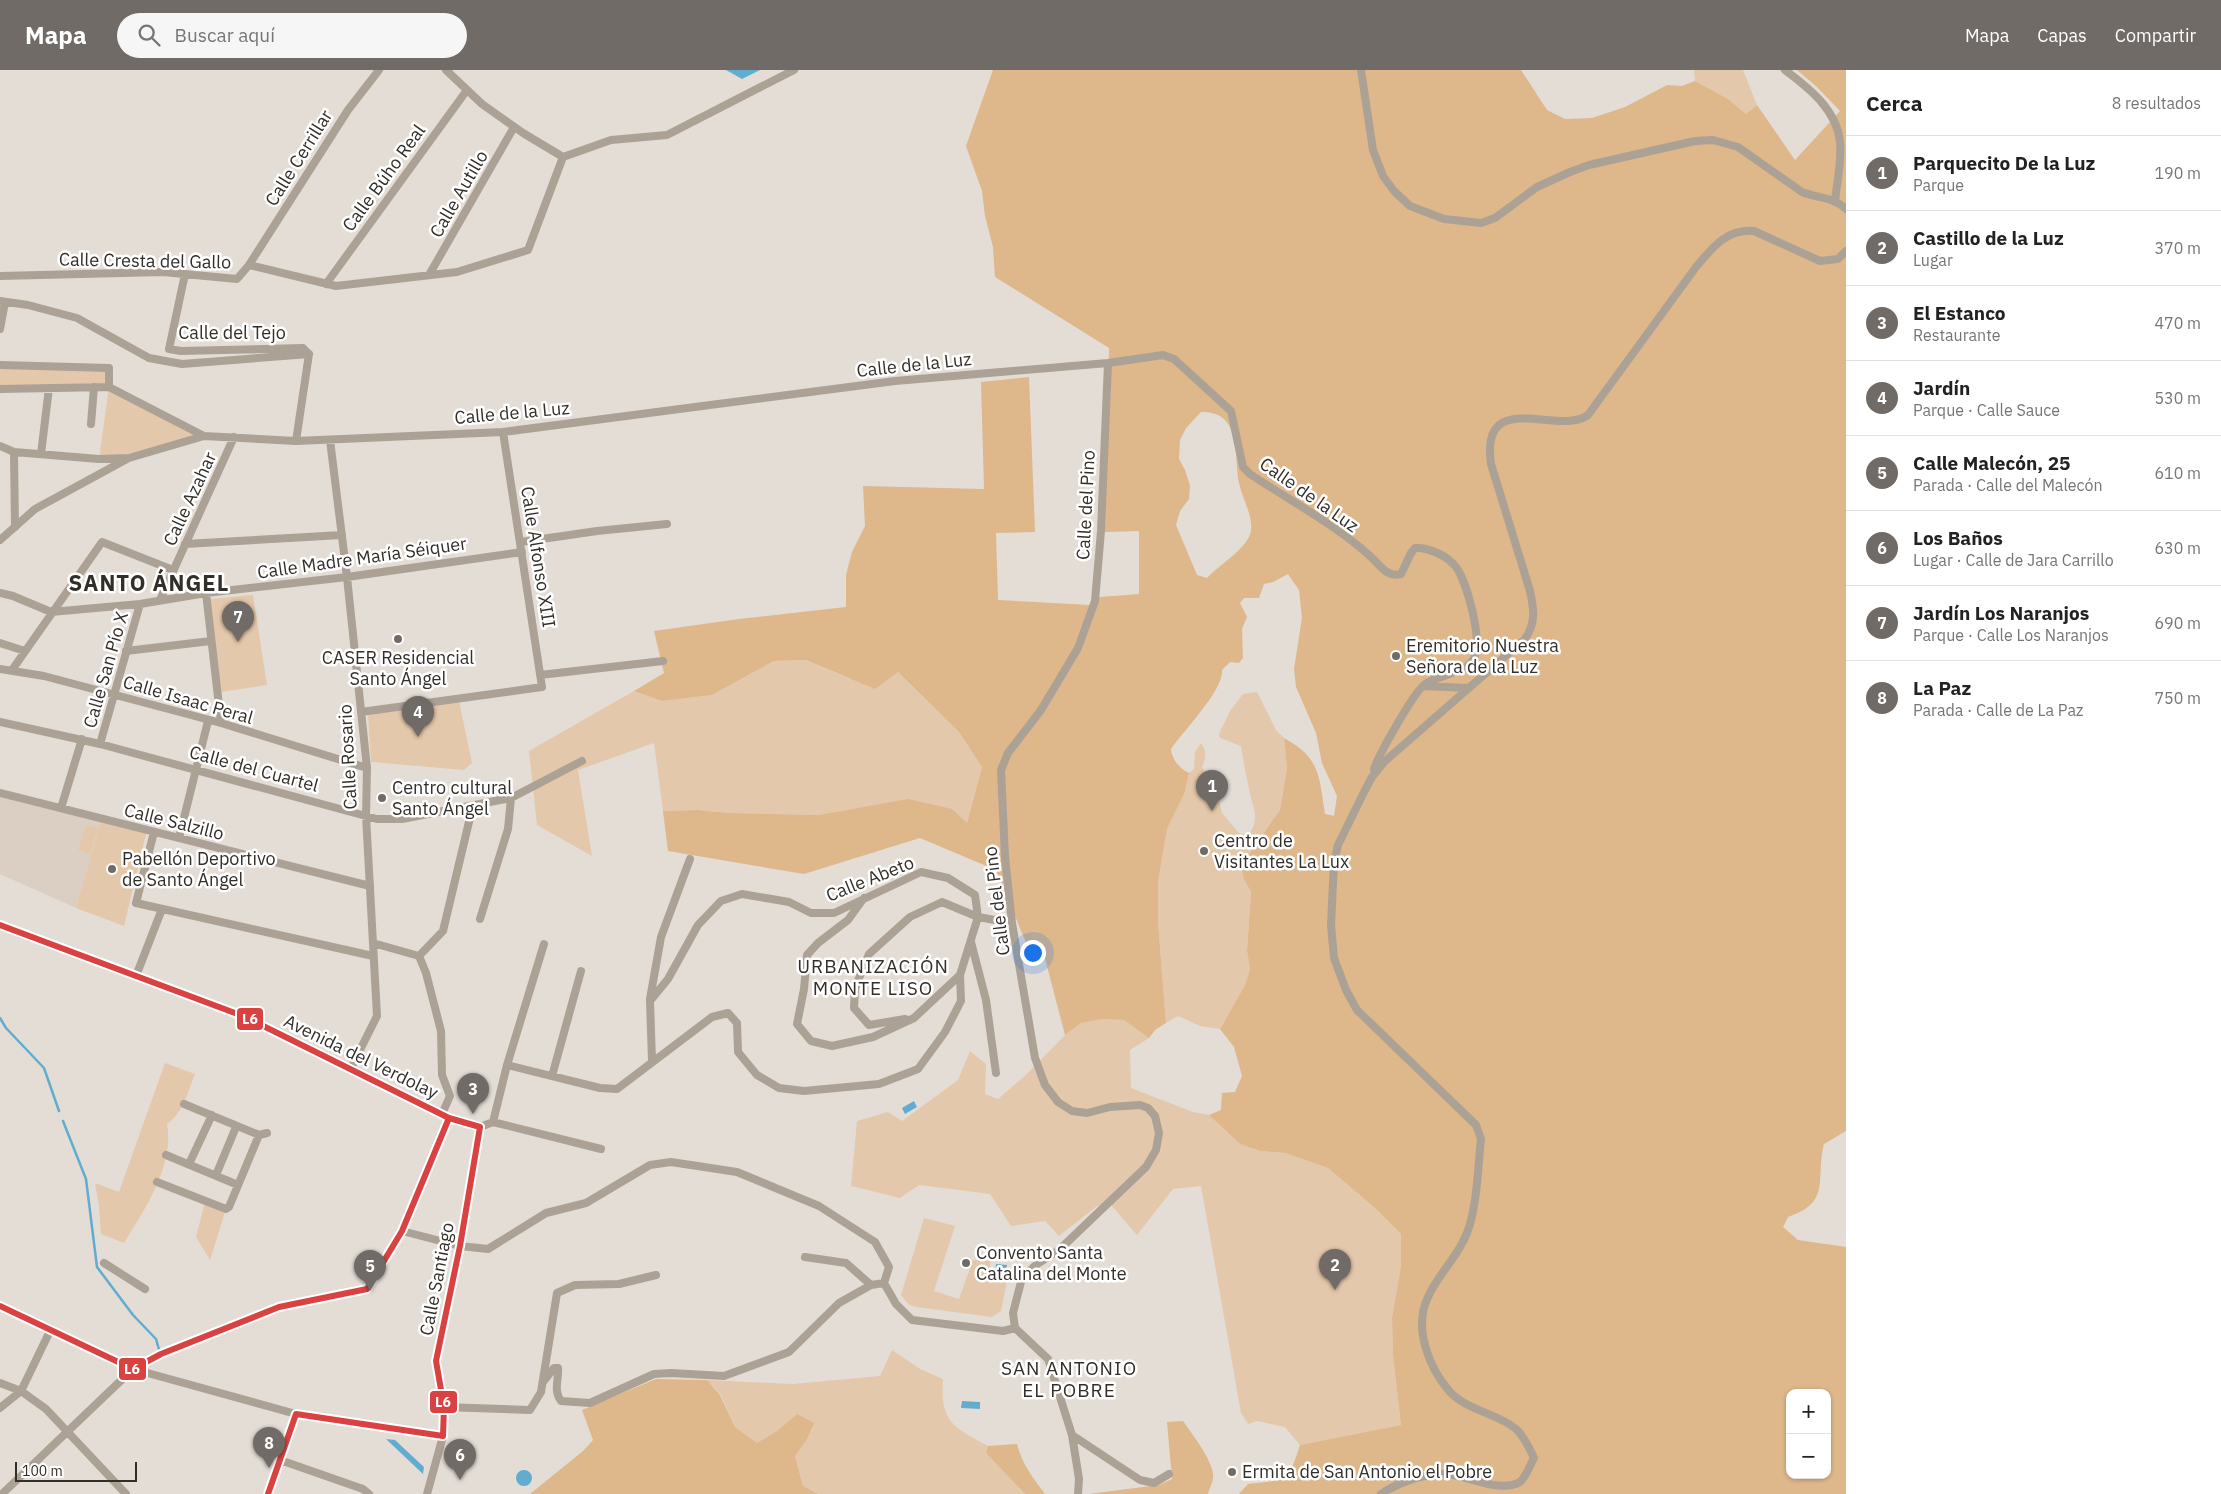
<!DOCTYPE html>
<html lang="es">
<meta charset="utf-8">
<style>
body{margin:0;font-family:"IBM Plex Sans",sans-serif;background:#f6f6f6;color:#222}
.controls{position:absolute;right:15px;bottom:15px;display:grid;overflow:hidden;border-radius:10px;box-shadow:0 1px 4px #0004}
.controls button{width:45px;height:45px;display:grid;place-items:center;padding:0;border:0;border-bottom:1px solid #e0e0e0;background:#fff;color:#222;font:25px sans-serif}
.scale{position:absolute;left:15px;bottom:12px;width:122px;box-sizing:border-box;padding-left:5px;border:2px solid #322e29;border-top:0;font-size:14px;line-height:18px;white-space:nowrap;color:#322e29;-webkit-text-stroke:4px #fff;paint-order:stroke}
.you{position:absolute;left:1032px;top:882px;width:18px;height:18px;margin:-12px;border:4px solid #fff;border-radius:50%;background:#1a73e8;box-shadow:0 0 0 8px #1a73e833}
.badge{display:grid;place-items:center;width:32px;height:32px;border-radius:50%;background:#706b66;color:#fff;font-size:16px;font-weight:700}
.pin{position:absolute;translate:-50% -41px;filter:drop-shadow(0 1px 2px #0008)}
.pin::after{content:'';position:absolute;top:26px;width:18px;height:15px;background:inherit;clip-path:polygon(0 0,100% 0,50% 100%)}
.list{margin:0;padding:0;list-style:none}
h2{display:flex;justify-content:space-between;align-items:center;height:65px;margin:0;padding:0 20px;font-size:21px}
h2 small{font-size:16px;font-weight:400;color:#767676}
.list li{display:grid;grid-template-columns:32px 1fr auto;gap:15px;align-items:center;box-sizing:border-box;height:75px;padding:0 20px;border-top:1px solid #e0e0e0}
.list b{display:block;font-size:19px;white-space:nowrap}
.list p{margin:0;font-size:16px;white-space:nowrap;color:#767676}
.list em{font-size:16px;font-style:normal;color:#767676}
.icon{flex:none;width:28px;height:28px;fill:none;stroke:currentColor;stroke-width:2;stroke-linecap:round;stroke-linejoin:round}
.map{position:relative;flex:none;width:1846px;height:1424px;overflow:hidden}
header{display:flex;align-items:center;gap:30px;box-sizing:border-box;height:70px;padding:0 25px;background:#706b66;color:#fff}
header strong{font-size:24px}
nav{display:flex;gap:28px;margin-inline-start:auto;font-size:18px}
.search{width:350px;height:45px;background:#f6f6f6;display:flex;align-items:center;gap:12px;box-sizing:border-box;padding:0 18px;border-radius:28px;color:#767676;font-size:19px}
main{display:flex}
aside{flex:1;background:#fff}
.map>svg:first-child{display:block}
.built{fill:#dbcfc3}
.green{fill:#e4c8ab}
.forest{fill:#deb78a;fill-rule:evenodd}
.water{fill:#62adcf}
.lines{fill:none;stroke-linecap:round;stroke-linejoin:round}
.stream{stroke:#62adcf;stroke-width:2.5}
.street{stroke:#aca195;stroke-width:8}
.bus-1-casing{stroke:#fff;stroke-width:10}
.bus-1{stroke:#da4241;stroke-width:6}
.poi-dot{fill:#706b66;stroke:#fff;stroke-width:2}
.labels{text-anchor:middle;stroke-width:5;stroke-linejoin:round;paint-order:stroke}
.street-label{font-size:18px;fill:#322e29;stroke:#fff}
.poi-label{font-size:18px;fill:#322e29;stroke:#fff;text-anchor:start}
.neighbourhood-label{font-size:19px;letter-spacing:1px;fill:#322e29;stroke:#fff}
.district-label{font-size:22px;font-weight:bold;letter-spacing:1px;fill:#322e29;stroke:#fff}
.line-badge{stroke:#fff;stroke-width:2}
.badge-label{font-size:14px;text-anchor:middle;font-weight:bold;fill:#fff}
</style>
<header>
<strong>Mapa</strong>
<div class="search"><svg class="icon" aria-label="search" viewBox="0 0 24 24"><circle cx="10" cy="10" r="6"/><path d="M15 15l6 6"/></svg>Buscar aquí</div>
<nav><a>Mapa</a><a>Capas</a><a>Compartir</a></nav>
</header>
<main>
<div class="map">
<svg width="1846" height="1424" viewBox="0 0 1846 1424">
<rect width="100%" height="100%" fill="#e3ddd6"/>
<path class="built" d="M0,724L101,749L76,838L0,804Z"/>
<path class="green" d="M1694,0H1743L1757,35L1746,44L1728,29L1695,11Z
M0,295L109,298L110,317L204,366L129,388L99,389L109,317L0,319Z
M253,525L267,615L221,622L210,529Z
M806,590L850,609L898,602L959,662L982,697L967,753L859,738L819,745L729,743L698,740L663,741L654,673L578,700L592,786L537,755L529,681L634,621L662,631L712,625L774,591Z
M1257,622L1276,660L1284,668L1287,698L1280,740L1266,762L1244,809L1251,822L1247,881L1250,899L1245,915L1220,959L1200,956L1178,946L1166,953L1158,852V812L1167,759L1185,722L1189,703L1194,699L1195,682L1201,673C1207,681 1206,688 1202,697L1207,705L1214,706L1220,721V735L1222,743L1239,763L1247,766C1262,750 1252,737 1249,719C1246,705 1243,690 1241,676L1220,668L1219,664L1230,641L1243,624Z
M459,631L472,693L464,700L371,692L368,643Z
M101,749L139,759L146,764L124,856L76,838Z
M86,755L98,757L90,784L78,780Z
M1102,949L1124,950L1149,968L1130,980L1131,1018L1193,1042L1209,1045L1240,1074L1260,1081L1285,1083L1328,1098L1375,1138L1401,1164V1196L1392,1248L1393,1286L1401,1355L1300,1375L1285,1357L1257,1351L1248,1354L1241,1343L1201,1116L1173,1119L1137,1165L1111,1135L1097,1136L1059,1166L1045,1151L1011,1156L990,1124L919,1115L900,1128L851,1116L857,1051L888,1042L902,1051L958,1010L970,981L986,994L985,1024L998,1029L1028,1003L1065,965L1081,953Z
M165,993L195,1004C188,1022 183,1043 167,1054C175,1094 144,1141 124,1173L101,1164L99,1136L95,1113L119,1122Z
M205,1132L226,1139L210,1190L196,1167Z
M924,1148L955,1156L934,1221L959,1229L973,1190L991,1191L987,1208L1007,1211L1001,1241L992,1247L916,1237L908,1234L901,1225Z
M892,1280L920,1299L943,1309C940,1352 953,1357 988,1376L986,1383L1025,1424H818L803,1416L795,1386L806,1371L797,1344L777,1361L757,1373L735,1357L721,1325L707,1310L793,1314L880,1306Z"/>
<path class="forest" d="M993,0H1521L1547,40L1565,49L1592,48L1625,37L1667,15L1682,16L1695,11L1728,29L1746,44L1757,35L1795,90L1840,41L1817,17L1797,0H1846V1061L1824,1074C1815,1110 1832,1132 1788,1147L1783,1157L1798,1170L1846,1177V1424H1239L1248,1414C1287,1409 1287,1415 1300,1375L1401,1355L1393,1286L1392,1248L1401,1196V1164L1375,1138L1328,1098L1285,1083L1260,1081L1240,1074L1209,1045L1221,1040L1222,1023L1235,1022L1242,1006L1234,977L1220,959L1245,915L1250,899L1247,881L1251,822L1244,809L1241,796L1280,740L1287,698L1284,668C1321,688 1319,707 1325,744L1334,746L1337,726L1322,693L1316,663L1296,617L1294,599L1302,548L1299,520L1288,504L1273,512L1264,514L1259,528H1244L1240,533L1247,547L1242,559L1243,588L1239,593L1230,592L1222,600C1224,620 1183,661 1171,679C1172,690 1180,699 1189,703L1185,722L1167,759L1158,812V852L1166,953L1155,960L1149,968L1124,950L1102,949L1081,953L1065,965L1042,877L1027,875L996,800L920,768L804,804L668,781L663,741L698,740L729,743L819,745L908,729L952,739L967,753L982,697L959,662L898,602L875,619L806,590L774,591L712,625L662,631L634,621L664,603L654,561L739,549L846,537V505L852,482L865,456L863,416L984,419L981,312L1029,307L1035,462L996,463L998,530L1090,535L1100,527L1139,524V461L1105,462L1109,278L995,207L993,177L985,146L982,121L966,76ZM1201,342C1210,342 1218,343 1225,350C1239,365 1235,394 1239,413C1242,428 1253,445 1251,461C1249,477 1218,496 1207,508L1197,505L1176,455L1180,441L1189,429L1190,416L1185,400L1179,389L1180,370L1186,358ZM1790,1323H1827V1405H1790Z
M656,1309L707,1310L720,1325L735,1357L757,1373L777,1361L797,1344L814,1353L806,1371L795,1386L803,1416L818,1424H530L583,1381L593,1370L582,1340Z
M1183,1351C1191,1363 1216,1394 1213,1409C1212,1414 1209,1419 1208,1424H1088L1159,1415L1172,1409L1167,1352Z
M1017,1374C1022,1394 1033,1408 1045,1424H1025L986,1383L988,1376Z"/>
<path class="water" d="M726,0H760L742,9Z
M914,1031L917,1037L905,1044L902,1038Z
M996,1194L1007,1195L1006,1208L995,1207Z
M962,1331L980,1332V1339L961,1338Z
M386,1369L395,1370L424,1397L423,1404Z
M516 1408a8 8 0 1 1 16 0a8 8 0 1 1-16 0Z"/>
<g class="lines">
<path class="stream" d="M0,948L6,958L44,998L59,1041
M63,1051L86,1109L97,1197L133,1245L156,1269L160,1283"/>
<path class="street" d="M446,0L482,34L523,63L563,87
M1361,0L1373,80L1383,106L1394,121L1410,136L1444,149L1481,153L1495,148L1537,117L1570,102L1589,95L1695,71L1713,70L1738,77L1802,122C1816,128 1834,127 1846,139
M1785,0C1809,18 1837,40 1840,72C1842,91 1837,112 1835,131
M563,87L611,70L667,65L794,0
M249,195L348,40L379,0
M185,204L169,279L181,281L303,278L309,284
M429,205L514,57
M0,206L163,202L237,209L249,195L336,216L457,202L528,180L563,87
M326,214L467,20
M0,231L28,235L77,248L149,288L182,294L309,284L296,371
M0,259L5,232
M0,295L109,298V317
M0,319L109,317L204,366
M91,354L94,317
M330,370L347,507L367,698L366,746L377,946L351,998
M0,376L14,382L99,389L129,388L204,366L296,371L503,362L895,311L1108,293L1163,285L1174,289L1231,341L1243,397L1250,404C1289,430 1336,455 1370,486C1380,495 1387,508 1401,504L1411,483L1415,478C1428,477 1448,486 1456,497C1467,512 1483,570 1474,588C1467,604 1433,605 1422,617C1411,628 1379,684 1374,699
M14,382L15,457
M41,384L49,318
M0,470L35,439L127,389
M521,472L597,461L667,454
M185,474L342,465
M0,523L13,526L51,542L140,534L206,523L347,507L522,482
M206,523L221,653
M160,530L234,367
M0,573L25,581
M126,581L211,571
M0,599L44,606L221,653L367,698
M12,600L102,472L173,500
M540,605L663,591
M1424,616L1469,618
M361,642L542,617L503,362
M0,652L100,674L377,749H402L511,728L582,691
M100,674L140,534
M0,723L370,816
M61,738L82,669
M154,762L136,833L373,886
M179,768L208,651
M864,828L848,850L818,873L807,885L804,919L797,954L811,971L832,976L873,967L914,948L960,905
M480,849L508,759L511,728
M0,855L243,946L449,1048L480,1057L493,1052L601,1079
M971,872L986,930L996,1003
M373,873L419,886
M419,886L426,903L441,961L442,1005L450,1026L442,1044
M419,886L443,861L473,735
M136,906L162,839
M650,929L661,867L690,789
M905,949L869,955L854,938L855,918L869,884L910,847L942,832L978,847L1012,853
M507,995L600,1018L617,1019L712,947L728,943L737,953L738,982L757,1005L779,1018L804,1021L879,1014L918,999L945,962L961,931L960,905L978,847L975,825L948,808L921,802L834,843H811L789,832L742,824L721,831L698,855L668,909L650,931L652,991
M552,1006L581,901
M184,1034L259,1065
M493,1052L507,995L544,874
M166,1085L238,1115
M189,1094L212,1045
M216,1105L236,1057
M157,1112L226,1139L229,1137L259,1065L267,1063
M402,1161L460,1176L488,1179L546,1143L586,1133L650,1095L671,1092L737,1102L819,1136L875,1172L889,1197L884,1213L896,1234L912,1250L1003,1261L1015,1258
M805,1187L846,1193L871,1215
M104,1193L145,1219
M0,1236L133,1299L296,1344L443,1366
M543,1312L554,1298H558C559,1310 553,1320 561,1331L590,1333L654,1304L671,1303L724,1306L789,1282L839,1233L871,1215L884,1213
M0,1313L21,1321L46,1339L126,1424
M444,1337L530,1340L541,1322L557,1223L575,1215L619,1214L656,1205
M0,1338L21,1321L50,1261
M1072,1365L1140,1410L1154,1413L1169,1404
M280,1390L363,1419L369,1424
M2,1424L133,1299L161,1284L279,1237L367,1219L402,1161L449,1048
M268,1424L296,1344
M427,1424L443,1366L444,1337L436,1291L460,1176L480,1057
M1078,1424L1079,1409L1072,1365L1048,1289L1015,1258L1013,1243L1022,1208L1036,1195L1059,1180L1146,1097L1156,1080L1159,1063L1155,1046L1148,1038L1140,1035L1110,1037L1087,1043L1072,1041L1058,1032L1045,1015L1035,988L1012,853L1005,787L1001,700L1008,683L1041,640L1078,578L1095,531L1101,461L1108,293
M1381,1424C1397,1413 1422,1404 1443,1404C1467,1404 1498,1424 1520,1412C1526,1407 1530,1395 1534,1388C1529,1378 1525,1367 1516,1359C1497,1343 1468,1341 1450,1322C1429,1298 1413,1258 1428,1227C1438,1204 1458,1187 1467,1163C1477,1138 1478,1096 1481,1069L1476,1055L1357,940L1346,920L1334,888L1331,855L1334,792L1338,775L1364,722L1372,707L1384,692L1525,569C1536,553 1534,539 1530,521L1491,394C1480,316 1559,367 1588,345L1696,197C1713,177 1726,159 1754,161L1820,191L1838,189L1846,181"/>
<defs>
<path id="bus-1" d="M0,855L243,946L449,1048L480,1057L460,1176L436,1291L444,1337L443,1366L296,1344L268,1424
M0,1236L133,1299L161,1284L279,1237L367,1219L402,1161L449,1048"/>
</defs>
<use href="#bus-1" class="bus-1-casing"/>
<use href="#bus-1" class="bus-1"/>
</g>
<g class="poi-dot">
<circle cx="398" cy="569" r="5"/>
<circle cx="1396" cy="586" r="5"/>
<circle cx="382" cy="728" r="5"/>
<circle cx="1204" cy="781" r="5"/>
<circle cx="112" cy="799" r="5"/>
<circle cx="966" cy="1193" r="5"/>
<circle cx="1232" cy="1402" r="5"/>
</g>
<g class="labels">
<g class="street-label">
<text transform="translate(299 88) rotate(-58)" y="6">Calle Cerrillar</text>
<text transform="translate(384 108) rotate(-54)" y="6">Calle Búho Real</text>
<text transform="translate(459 124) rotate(-60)" y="6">Calle Autillo</text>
<text transform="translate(145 191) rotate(1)" y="6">Calle Cresta del Gallo</text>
<text x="232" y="269">Calle del Tejo</text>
<text transform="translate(914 295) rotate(-6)" y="6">Calle de la Luz</text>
<text transform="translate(512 343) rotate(-5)" y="6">Calle de la Luz</text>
<text transform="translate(1309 425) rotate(35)" y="6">Calle de la Luz</text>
<text transform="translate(190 429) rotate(-65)" y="6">Calle Azahar</text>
<text transform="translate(1086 435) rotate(-87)" y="6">Calle del Pino</text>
<text transform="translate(538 487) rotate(81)" y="6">Calle Alfonso XIII</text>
<text transform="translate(362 488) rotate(-8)" y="6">Calle Madre María Séiquer</text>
<text transform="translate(106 600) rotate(-74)" y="6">Calle San Pío X</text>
<text transform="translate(188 630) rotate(16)" y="6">Calle Isaac Peral</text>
<text transform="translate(348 687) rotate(-93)" y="6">Calle Rosario</text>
<text transform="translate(254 699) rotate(15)" y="6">Calle del Cuartel</text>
<text transform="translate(174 752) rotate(14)" y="6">Calle Salzillo</text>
<text transform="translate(870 809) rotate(-22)" y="6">Calle Abeto</text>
<text transform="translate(997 831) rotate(-97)" y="6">Calle del Pino</text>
<text transform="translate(361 987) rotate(26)" y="6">Avenida del Verdolay</text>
<text transform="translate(437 1209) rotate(-79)" y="6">Calle Santiago</text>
</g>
<g class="poi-label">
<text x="1406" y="582">Eremitorio Nuestra<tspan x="1406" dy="21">Señora de la Luz</tspan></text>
<text x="398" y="594" text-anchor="middle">CASER Residencial<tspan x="398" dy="21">Santo Ángel</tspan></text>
<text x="392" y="724">Centro cultural<tspan x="392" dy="21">Santo Ángel</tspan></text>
<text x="1214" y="777">Centro de<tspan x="1214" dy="21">Visitantes La Lux</tspan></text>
<text x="122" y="795">Pabellón Deportivo<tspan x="122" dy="21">de Santo Ángel</tspan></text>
<text x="976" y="1189">Convento Santa<tspan x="976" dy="21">Catalina del Monte</tspan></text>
<text x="1242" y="1408">Ermita de San Antonio el Pobre</text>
</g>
<g class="neighbourhood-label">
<text x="873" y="903">URBANIZACIÓN<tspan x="873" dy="22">MONTE LISO</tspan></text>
<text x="1069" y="1305">SAN ANTONIO<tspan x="1069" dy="22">EL POBRE</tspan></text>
</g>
<g class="district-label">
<text x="149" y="521">SANTO ÁNGEL</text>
</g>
</g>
<g class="line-badge">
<rect x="236" y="937" width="28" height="24" rx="5" fill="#da4241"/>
<rect x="118" y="1287" width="29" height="24" rx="5" fill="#da4241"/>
<rect x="429" y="1320" width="29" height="24" rx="5" fill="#da4241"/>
</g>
<g class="badge-label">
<text x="250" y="954">L6</text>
<text x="132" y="1304">L6</text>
<text x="443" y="1337">L6</text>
</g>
</svg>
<div class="controls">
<button>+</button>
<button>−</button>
</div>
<div class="scale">100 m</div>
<div class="you"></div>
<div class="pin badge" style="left:1212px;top:741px">1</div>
<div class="pin badge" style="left:1335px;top:1220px">2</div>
<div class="pin badge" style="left:473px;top:1044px">3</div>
<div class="pin badge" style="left:418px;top:667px">4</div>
<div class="pin badge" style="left:370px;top:1221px">5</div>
<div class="pin badge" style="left:460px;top:1410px">6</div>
<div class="pin badge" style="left:238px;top:572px">7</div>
<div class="pin badge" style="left:269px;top:1398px">8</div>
</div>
<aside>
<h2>Cerca<small>8 resultados</small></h2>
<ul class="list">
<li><span class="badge">1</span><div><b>Parquecito De la Luz</b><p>Parque</p></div><em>190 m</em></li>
<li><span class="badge">2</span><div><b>Castillo de la Luz</b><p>Lugar</p></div><em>370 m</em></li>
<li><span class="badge">3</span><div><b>El Estanco</b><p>Restaurante</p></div><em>470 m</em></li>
<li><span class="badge">4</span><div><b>Jardín</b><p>Parque · Calle Sauce</p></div><em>530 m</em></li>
<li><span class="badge">5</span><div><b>Calle Malecón, 25</b><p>Parada · Calle del Malecón</p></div><em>610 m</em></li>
<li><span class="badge">6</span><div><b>Los Baños</b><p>Lugar · Calle de Jara Carrillo</p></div><em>630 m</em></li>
<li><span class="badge">7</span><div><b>Jardín Los Naranjos</b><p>Parque · Calle Los Naranjos</p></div><em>690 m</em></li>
<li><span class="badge">8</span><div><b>La Paz</b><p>Parada · Calle de La Paz</p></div><em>750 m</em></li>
</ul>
</aside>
</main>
